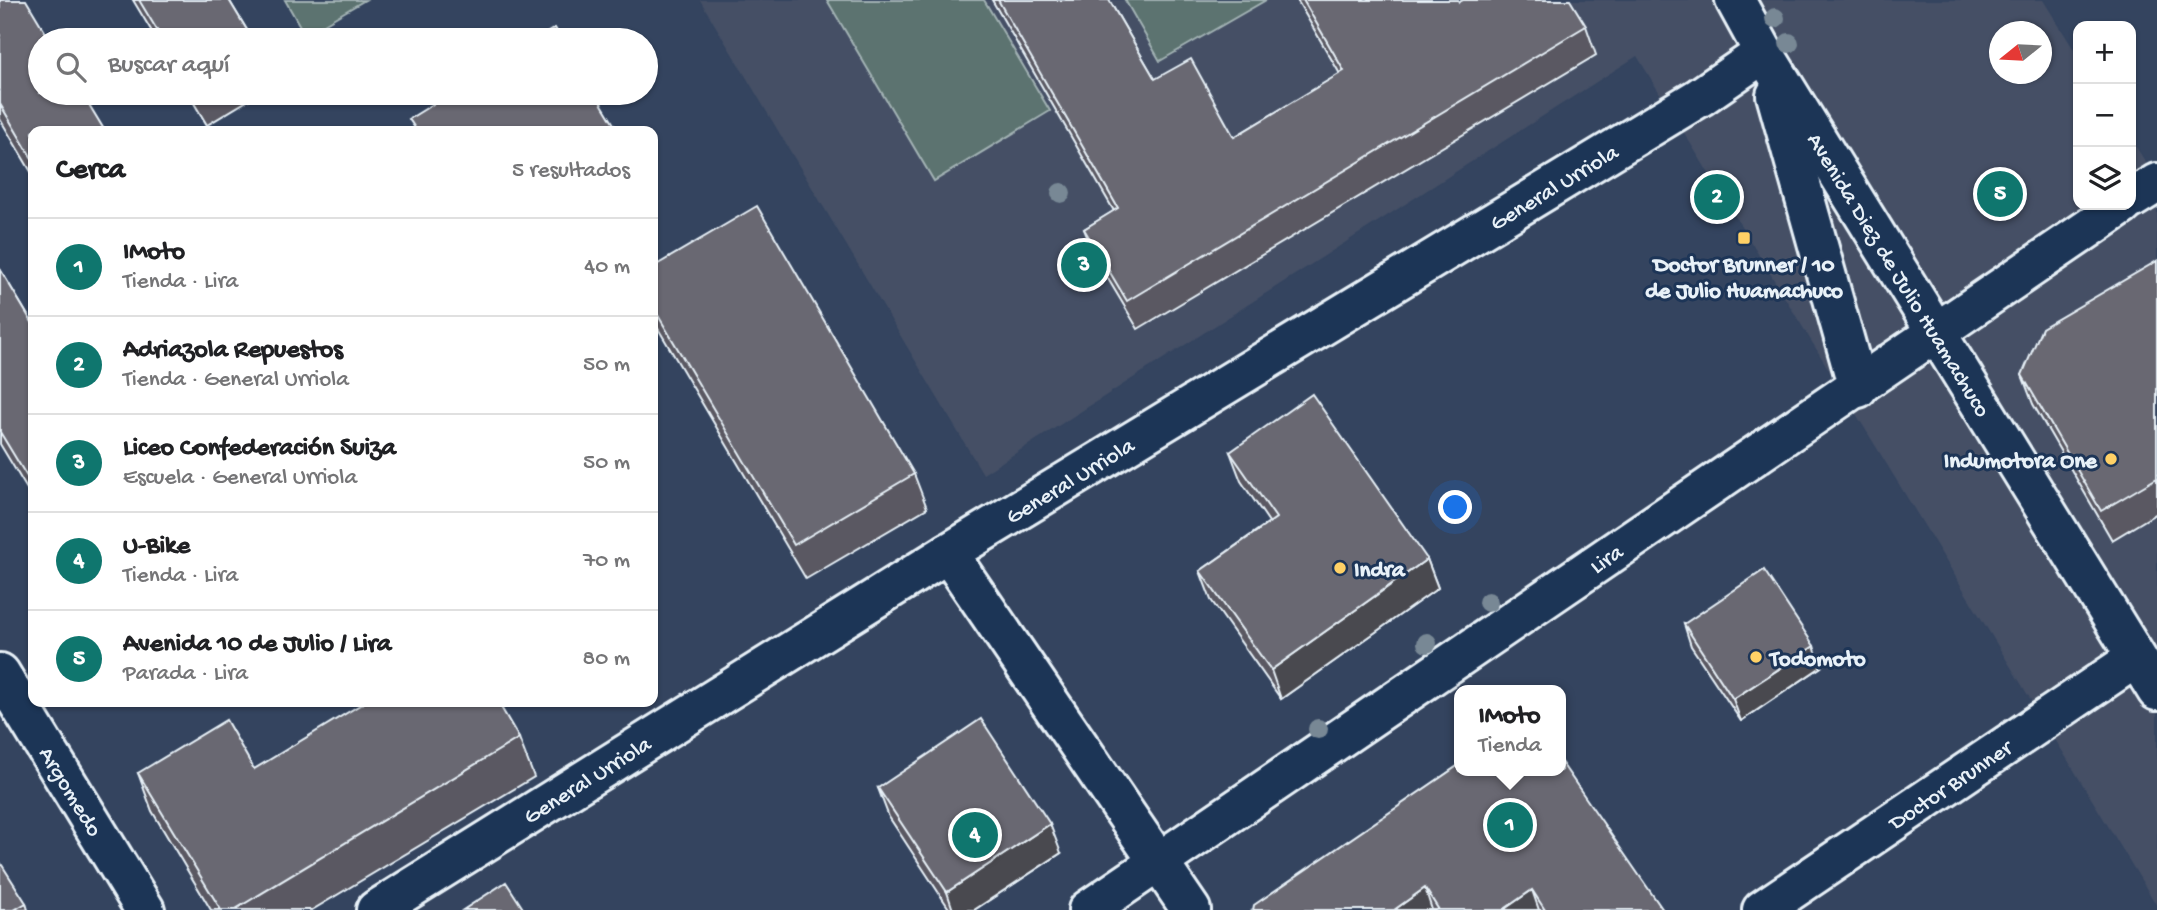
<!DOCTYPE html>
<html lang="es">
<meta charset="utf-8">
<style>
body{margin:0;font-family:"Gochi Hand",sans-serif;background:#f2f2f2;color:#202124}
.controls{position:absolute;right:21px;top:21px;display:grid;overflow:hidden;border-radius:14px;box-shadow:0 2px 5px #0004}
.controls button{width:63px;height:63px;display:grid;place-items:center;padding:0;border:0;border-bottom:2px solid #e0e0e0;background:#fff;color:#202124;font:35px sans-serif}
.compass{position:absolute;left:1989px;top:21px;width:63px;height:63px;border-radius:50%;background:#fff;box-shadow:0 2px 5px #0004;rotate:252deg}
.you{position:absolute;left:1456px;top:508px;width:24px;height:24px;margin:-18px;border:5px solid #fff;border-radius:50%;background:#1a73e8;box-shadow:0 0 0 10px #1a73e833}
.badge{display:grid;place-items:center;width:46px;height:46px;border-radius:50%;background:#0f766e;color:#fff;font-size:23px;font-weight:700}
.pin{position:absolute;translate:-50% -50%;border:4px solid #fff;box-shadow:0 2px 7px #0006}
.popup{position:absolute;left:1454px;top:685px;width:112px;height:91px;box-sizing:border-box;display:grid;place-content:center;border-radius:14px;background:#fff;filter:drop-shadow(0 2px 5px #0005);font-size:23px;white-space:nowrap;color:#757577}
.popup b{font-size:26px;color:#202124}
.popup::after{content:'';position:absolute;left:50%;top:100%;margin-left:-14px;border:14px solid transparent;border-top-color:#fff}
.list{margin:0;padding:0;list-style:none}
h2{display:flex;justify-content:space-between;align-items:center;height:91px;margin:0;padding:0 28px;font-size:30px}
h2 small{font-size:23px;font-weight:400;color:#757577}
.list li{display:grid;grid-template-columns:46px 1fr auto;gap:21px;align-items:center;box-sizing:border-box;height:98px;padding:0 28px;border-top:2px solid #e0e0e0}
.list b{display:block;font-size:26px;white-space:nowrap}
.list p{margin:0;font-size:23px;white-space:nowrap;color:#757577}
.list em{font-size:23px;font-style:normal;color:#757577}
.icon{flex:none;width:38px;height:38px;fill:none;stroke:currentColor;stroke-width:2;stroke-linecap:round;stroke-linejoin:round}
.map{position:relative;flex:none;width:2157px;height:910px;overflow:hidden}
.search{position:absolute;background:#fff;box-shadow:0 2px 5px #0004;left:28px;top:28px;width:630px;height:77px;display:flex;align-items:center;gap:18px;box-sizing:border-box;padding:0 24px;border-radius:38px;color:#757577;font-size:26px}
.panel{position:absolute;background:#fff;box-shadow:0 2px 5px #0004;left:28px;top:126px;width:630px;height:581px;border-radius:14px}
.map>svg:first-child{display:block}
.built{fill:#444f65;fill-rule:evenodd}
.green{fill:#5c736f;stroke:#a2b2b4;stroke-width:2}
.lines{fill:none;stroke-linecap:round;stroke-linejoin:round}
.minor-casing{stroke:#e8f1f8;stroke-width:44}
.major-casing{stroke:#e8f1f8;stroke-width:44}
.minor{stroke:#1d3557;stroke-width:38}
.major{stroke:#1d3557;stroke-width:38}
.tree{fill:#788895}
.wall{fill:#5a5962;stroke:#e8f1f8;stroke-width:2}
.shaded-wall{fill:#4a4950;stroke:#e8f1f8;stroke-width:2}
.building{fill:#696872;stroke:#e8f1f8;stroke-width:2}
.poi-dot{fill:#ffd166;stroke:#1d3557;stroke-width:2.5}
.labels{text-anchor:middle;stroke-width:6;stroke-linejoin:round;paint-order:stroke}
.street-label{font-size:23px;fill:#e8f1f8;stroke:#1d3557}
.poi-label{font-size:23px;font-weight:bold;fill:#e8f1f8;stroke:#1d3557;text-anchor:start}
</style>
<div class="map">
<svg width="2157" height="910" viewBox="0 0 2157 910">
<rect width="100%" height="100%" fill="#34445f"/>
<filter id="ink" filterUnits="userSpaceOnUse"><feTurbulence type="fractalNoise" baseFrequency=".0143" numOctaves="2"/><feDisplacementMap in="SourceGraphic" scale="14" xChannelSelector="R" yChannelSelector="G"/><feConvolveMatrix kernelMatrix="1 2 1 2 8 2 1 2 1" color-interpolation-filters="sRGB"/></filter>
<g filter="url(#ink)">
<path class="built" d="M700,0H2043L2078,56V205H2131V139L2157,180V906L1637,56L983,474ZM2000,32H2042V74H2000Z"/>
<path class="green" d="M285,0H365L305,35Z
M827,0H984L1050,111L934,181Z
M1125,0H1266L1160,61Z"/>
<g class="lines">
<defs>
<g id="minor">
<path d="M948,553L1191,910"/>
<path id="s1" d="M0,673L145,910"/>
<path id="s2" d="M376,910L948,553L1700,97L1764,53"/>
<path id="s3" d="M1762,910L2136,658"/>
</g>
<g id="major">
<path id="s4" d="M1735,0L1764,53L2157,691"/>
<path d="M1776,95L1858,388"/>
<path d="M2131,199L2157,183"/>
<path id="s5" d="M1088,910L2123,205"/>
</g>
</defs>
<use href="#minor" class="minor-casing"/>
<use href="#major" class="major-casing"/>
<use href="#minor" class="minor"/>
<use href="#major" class="major"/>
</g>
<g class="tree">
<circle cx="1775" cy="18" r="10"/>
<circle cx="1789" cy="43" r="10"/>
<circle cx="1061" cy="193" r="10"/>
<circle cx="1488" cy="602" r="10"/>
<circle cx="1427" cy="643" r="10"/>
<circle cx="1318" cy="729" r="10"/>
</g>
<path class="wall" d="M0,0L33,131V175L0,119Z
M133,0H229L253,40H157Z
M992,0H1109L1155,79L1234,137L1340,74L1297,0H1458L1459,2L1586,26L1596,55L1138,329L1095,257L1084,229L1114,211Z
M188,93H260L207,125Z
M2157,261V513L2112,540L2033,404L2022,375Z
M653,267L914,474L927,508L806,579L653,320Z
M0,269L33,324V499L0,444Z
M1230,452L1427,559L1438,588L1281,699L1211,600L1200,571L1269,522L1241,481Z
M1684,624L1821,667L1741,721L1691,646Z
M519,738L534,777L312,910H211L152,811L138,773L254,769Z
M1459,765L1663,910H1253Z
M878,788L1061,853L974,910H950L889,817Z
M26,903L28,910H0Z"/>
<path class="shaded-wall" d="M1427,559L1438,588L1281,699L1271,670Z
M1814,646L1821,667L1741,721L1733,699Z
M1050,824L1061,853L974,910H953L947,892Z
M1425,888L1432,910H1394Z
M1532,890L1539,910H1503Z"/>
<path class="building" d="M0,0H26L50,40H40V93H82L105,131H33V160L0,104Z
M139,0H229L253,40H163Z
M998,0H1109L1155,79L1191,59L1234,137L1344,71L1303,0H1458L1459,2L1463,0H1570L1586,26L1127,301L1084,229L1118,208Z
M555,28L562,40H535Z
M451,93H595L618,131H417L409,119Z
M757,206L914,474L794,545L653,307V267Z
M2157,261V478L2101,511L2022,375L2042,328Z
M0,269L33,324V478L29,480L0,432Z
M1312,394L1427,559L1271,670L1200,571L1276,518L1230,452Z
M1764,570L1814,646L1733,699L1684,624Z
M365,702H498L519,738L234,910H221L138,773L226,720L254,769Z
M981,719L1050,824L947,892L878,788Z
M1561,762L1663,910H1545L1532,890L1503,910H1439L1425,888L1394,910H1253L1254,905L1459,765V771H1561Z
M0,862L26,903L14,910H0Z
M506,882L524,910H463Z"/>
</g>
<g class="poi-dot">
<rect x="1737" y="231" width="14" height="14" rx="3.5"/>
<circle cx="2111" cy="459" r="7"/>
<circle cx="1340" cy="568" r="7"/>
<circle cx="1756" cy="657" r="7"/>
</g>
<g class="labels">
<g class="street-label">
<text dy="8" stroke="none"><textPath href="#s2" startOffset="1382">General Urriola</textPath></text>
<text dy="8" stroke="none"><textPath href="#s4" startOffset="320">Avenida Diez de Julio Huamachuco</textPath></text>
<text dy="8" stroke="none"><textPath href="#s2" startOffset="816">General Urriola</textPath></text>
<text dy="8" stroke="none"><textPath href="#s5" startOffset="626">Lira</textPath></text>
<text dy="8" stroke="none"><textPath href="#s2" startOffset="248">General Urriola</textPath></text>
<text dy="8" stroke="none"><textPath href="#s3" startOffset="226">Doctor Brunner</textPath></text>
<text dy="8" stroke="none"><textPath href="#s1" startOffset="138">Argomedo</textPath></text>
</g>
<g class="poi-label">
<text x="1744" y="271" text-anchor="middle">Doctor Brunner / 10<tspan x="1744" dy="26">de Julio Huamachuco</tspan></text>
<text x="2097" y="467" text-anchor="end">Indumotora One</text>
<text x="1354" y="576">Indra</text>
<text x="1770" y="665">Todomoto</text>
</g>
</g>
</svg>
<div class="controls">
<button>+</button>
<button>−</button>
<button><svg class="icon" aria-label="layers" viewBox="0 0 24 24"><path d="M12 4l9 5-9 5-9-5zM3 14l9 5 9-5"/></svg></button>
</div>
<svg class="compass" viewBox="-18 -18 36 36"><path d="M0-13l5 13h-10z" fill="#e53935"/><path d="M0 13l5-13h-10z" fill="#757577"/></svg>
<div class="you"></div>
<div class="pin badge" style="left:1510px;top:825px">1</div>
<div class="popup"><b>IMoto</b>Tienda</div>
<div class="pin badge" style="left:1717px;top:197px">2</div>
<div class="pin badge" style="left:1084px;top:265px">3</div>
<div class="pin badge" style="left:975px;top:835px">4</div>
<div class="pin badge" style="left:2000px;top:194px">5</div>
<div class="search"><svg class="icon" aria-label="search" viewBox="0 0 24 24"><circle cx="10" cy="10" r="6"/><path d="M15 15l6 6"/></svg>Buscar aquí</div>
<section class="panel">
<h2>Cerca<small>5 resultados</small></h2>
<ul class="list">
<li><span class="badge">1</span><div><b>IMoto</b><p>Tienda · Lira</p></div><em>40 m</em></li>
<li><span class="badge">2</span><div><b>Adriazola Repuestos</b><p>Tienda · General Urriola</p></div><em>50 m</em></li>
<li><span class="badge">3</span><div><b>Liceo Confederación Suiza</b><p>Escuela · General Urriola</p></div><em>50 m</em></li>
<li><span class="badge">4</span><div><b>U-Bike</b><p>Tienda · Lira</p></div><em>70 m</em></li>
<li><span class="badge">5</span><div><b>Avenida 10 de Julio / Lira</b><p>Parada · Lira</p></div><em>80 m</em></li>
</ul>
</section>
</div>
